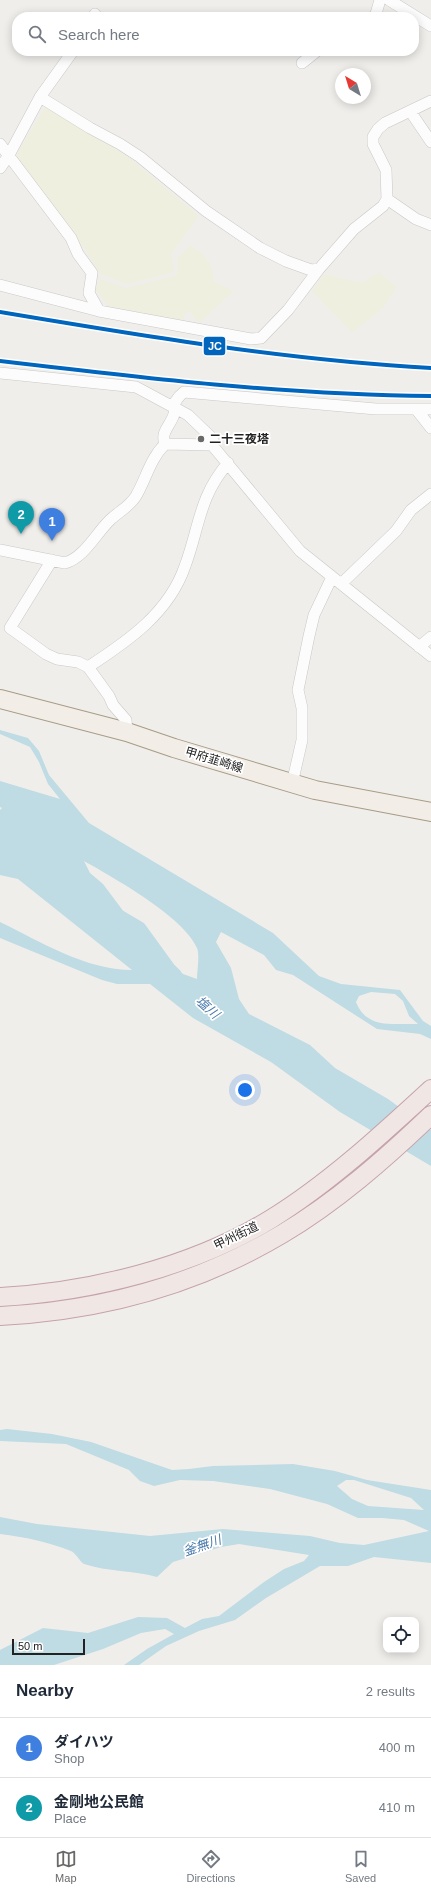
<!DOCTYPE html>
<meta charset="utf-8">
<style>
body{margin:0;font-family:Helvetica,"Noto Sans JP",sans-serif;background:#f6f6f7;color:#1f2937}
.controls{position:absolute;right:12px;bottom:12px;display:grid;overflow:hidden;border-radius:8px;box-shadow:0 2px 10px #0003}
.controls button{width:36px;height:36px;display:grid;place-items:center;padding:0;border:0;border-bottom:1px solid #e0e1e3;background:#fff;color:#1f2937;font:20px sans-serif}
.compass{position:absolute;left:335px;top:68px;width:36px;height:36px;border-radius:50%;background:#fff;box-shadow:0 2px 10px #0003;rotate:322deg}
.scale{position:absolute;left:12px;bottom:10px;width:73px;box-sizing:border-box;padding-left:4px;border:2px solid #222;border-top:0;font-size:11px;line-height:14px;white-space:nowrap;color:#222;-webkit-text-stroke:3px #fff;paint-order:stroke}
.you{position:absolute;left:245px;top:1090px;width:14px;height:14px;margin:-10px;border:3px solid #fff;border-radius:50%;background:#1a73e8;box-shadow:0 0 0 6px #1a73e833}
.badge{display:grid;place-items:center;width:26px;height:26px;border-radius:50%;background:#6a6968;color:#fff;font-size:13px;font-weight:700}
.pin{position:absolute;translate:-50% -33px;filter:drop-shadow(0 1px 2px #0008)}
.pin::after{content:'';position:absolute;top:21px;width:14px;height:12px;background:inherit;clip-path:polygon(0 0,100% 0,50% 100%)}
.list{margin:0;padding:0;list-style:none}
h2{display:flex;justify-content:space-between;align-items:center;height:52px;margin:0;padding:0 16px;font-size:17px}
h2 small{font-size:13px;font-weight:400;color:#747a83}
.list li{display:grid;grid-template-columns:26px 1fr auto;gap:12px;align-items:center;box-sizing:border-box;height:60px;padding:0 16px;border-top:1px solid #e0e1e3}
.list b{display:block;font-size:15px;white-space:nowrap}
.list p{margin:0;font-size:13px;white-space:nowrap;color:#747a83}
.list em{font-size:13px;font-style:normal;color:#747a83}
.icon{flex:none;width:22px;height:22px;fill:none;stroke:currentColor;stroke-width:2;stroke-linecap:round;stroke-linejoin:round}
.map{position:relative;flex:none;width:431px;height:1665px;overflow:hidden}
.search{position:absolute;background:#fff;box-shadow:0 2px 10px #0003;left:12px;right:12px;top:12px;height:44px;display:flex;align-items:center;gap:10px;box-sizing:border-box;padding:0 14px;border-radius:16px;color:#747a83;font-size:15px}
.sheet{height:172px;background:#fff}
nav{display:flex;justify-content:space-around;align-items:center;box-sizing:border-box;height:56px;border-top:1px solid #e0e1e3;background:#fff;font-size:11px;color:#747a83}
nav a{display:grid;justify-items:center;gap:2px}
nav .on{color:#6a6968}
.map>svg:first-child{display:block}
.farmland{fill:#efefdf}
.water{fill:#bfdbe3;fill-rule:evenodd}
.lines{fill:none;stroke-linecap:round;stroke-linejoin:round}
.river{stroke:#bfdbe3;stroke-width:18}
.minor-casing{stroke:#c9c8c7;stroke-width:12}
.primary-casing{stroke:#a79c86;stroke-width:20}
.trunk-casing{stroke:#c5a2ac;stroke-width:20}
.minor{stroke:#fdfcfc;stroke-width:11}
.primary{stroke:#f3ede7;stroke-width:18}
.trunk{stroke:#f0e6e4;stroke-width:18}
.rail-1-casing{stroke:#fff;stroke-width:7}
.rail-1{stroke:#0065bd;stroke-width:4}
.poi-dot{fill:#6a6968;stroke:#fff;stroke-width:1.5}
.labels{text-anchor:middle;stroke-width:3.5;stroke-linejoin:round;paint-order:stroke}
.poi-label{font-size:12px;font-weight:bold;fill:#222;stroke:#fff;text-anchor:start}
.street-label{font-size:12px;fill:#222;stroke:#fff}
.water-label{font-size:13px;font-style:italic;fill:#4a7aab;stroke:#fff}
.line-badge{stroke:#fff;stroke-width:1.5}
.badge-label{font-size:11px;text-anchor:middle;font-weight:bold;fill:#fff}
</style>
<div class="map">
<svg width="431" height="1665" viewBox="0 0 431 1665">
<rect width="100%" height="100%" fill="#f0eeeb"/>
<path class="farmland" d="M45,107L126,155L199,216L171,254L174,272L128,284L100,274L84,248L16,155Z
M190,246L202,253L211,265L214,282L234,291L198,324L190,311L184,315V322L108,306L96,290L99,279L126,288L174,276L178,273L177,258Z
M379,272L397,287L382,309L352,333L312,291L324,274L362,283Z"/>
<path class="water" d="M0,730L28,738L39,751L49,775L89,823L273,933L319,976L341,984L400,990L423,1021L431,1026V1039L420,1034L377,1029L293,975L276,970L264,955L221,932L216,942L231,968L239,999L249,1014L310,1045L335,1068L388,1099L431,1130V1166L340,1112L271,1062L193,1018L150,984H117L102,980L0,938V922C41,942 86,970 132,970L18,879L0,875V810L2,808L0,807V781L60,799L48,784L39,762L30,747L0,734ZM84,861C114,878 184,917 197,948C200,956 197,970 197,979L183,974L145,951L135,936L128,918L121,908L103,884L90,873ZM371,992L395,994L403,1001L409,1016L418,1024C394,1023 367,1030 356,1002L359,996Z
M7,1429L52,1434L91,1442L172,1470L189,1469L213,1466L293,1464L335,1471L367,1480L431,1490V1563L374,1557L348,1566H320L266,1598L235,1620L199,1631L166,1646L139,1665H124L147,1649L174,1634L165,1629L141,1633L103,1649L54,1665H0V1650L43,1628L88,1633L138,1617L167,1618L185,1628L202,1619L219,1616L264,1582L284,1569L304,1561L309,1555L239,1544L221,1547L173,1562L157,1577C133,1570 108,1572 84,1564C79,1561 77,1554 71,1551C48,1542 25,1537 0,1534V1517L37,1524L150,1536L223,1529L310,1536L340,1543L364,1545L429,1531L404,1520L382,1518H358L327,1504L270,1489L213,1481L180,1480L154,1486L140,1481L129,1470L66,1444L0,1441V1430ZM346,1480H354L411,1498L424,1510L368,1506L352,1499L337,1486Z"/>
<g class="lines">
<path class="river" d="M111,914L138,930L167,970L174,977"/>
<defs>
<path id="minor" d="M389,0L431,26
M93,17L95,14
M375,17L380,0
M302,63L317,51
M40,97L90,128L120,144L140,157L206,211L260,248L286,261L311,270L319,269L354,229L383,206L387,199L386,170L373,144V137L378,129L385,123L431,101
M410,111L431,142
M0,144L71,238L78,254L92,273L89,293L99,311
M0,168L9,155L40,97L73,51
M387,199L416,219L431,225
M0,285L99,311L251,339L261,338L288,310L319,269
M0,373L136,387L188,415L213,439L212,445L300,551L431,656
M416,409L431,428
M165,444C160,432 171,425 174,414C175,412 174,410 174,408C174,401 179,396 184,392L376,409H431
M0,550L65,563C85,557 96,533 111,519C120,511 130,506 136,496C146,479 150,459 165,444L212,445
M52,560L10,628L46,654L57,659L78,662L88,667L109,696L113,705L126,720L127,732
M341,584L396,531L411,510L431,494
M419,647L431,637
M88,667C128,641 169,613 185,566C199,529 199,496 228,463
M292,784L302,740V708L298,690L309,636L314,615L332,577"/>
<path id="primary" d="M0,699L127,732L174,748L315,790L431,812"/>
<path id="trunk" d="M0,1297C91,1292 193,1267 271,1219C329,1183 381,1135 431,1089
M0,1316C99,1311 196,1285 282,1234C336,1202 385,1159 431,1115"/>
</defs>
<use href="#minor" class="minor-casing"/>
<use href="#primary" class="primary-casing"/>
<use href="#trunk" class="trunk-casing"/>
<use href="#minor" class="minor"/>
<use href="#primary" class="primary"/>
<use href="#trunk" class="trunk"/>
<defs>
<path id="rail-1" d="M0,312C143,336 286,360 431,368
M0,361C143,378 286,395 431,396"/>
</defs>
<use href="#rail-1" class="rail-1-casing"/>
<use href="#rail-1" class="rail-1"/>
</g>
<circle class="poi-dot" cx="201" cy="439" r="4"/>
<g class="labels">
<g class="poi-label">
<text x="209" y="443">二十三夜塔</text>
</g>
<g class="street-label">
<text transform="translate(214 760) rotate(17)" y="4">甲府韮崎線</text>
<text transform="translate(236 1236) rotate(-26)" y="4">甲州街道</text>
</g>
<g class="water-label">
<text transform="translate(208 1007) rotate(42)" y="5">塩川</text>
<text transform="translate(202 1545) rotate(-19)" y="5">釜無川</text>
</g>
</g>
<rect class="line-badge" x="203" y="336" width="23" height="20" rx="4" fill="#0065bd"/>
<g class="badge-label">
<text x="215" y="350">JC</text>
</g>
</svg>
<div class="controls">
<button><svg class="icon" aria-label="locate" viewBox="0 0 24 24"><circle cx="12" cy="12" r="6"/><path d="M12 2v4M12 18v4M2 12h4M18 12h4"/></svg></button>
</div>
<svg class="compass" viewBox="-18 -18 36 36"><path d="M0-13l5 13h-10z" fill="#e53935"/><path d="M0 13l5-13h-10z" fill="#747a83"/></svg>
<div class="scale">50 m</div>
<div class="you"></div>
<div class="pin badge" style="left:52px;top:541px;background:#3f7fe0">1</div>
<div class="pin badge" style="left:21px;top:534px;background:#0f9aa8">2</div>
<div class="search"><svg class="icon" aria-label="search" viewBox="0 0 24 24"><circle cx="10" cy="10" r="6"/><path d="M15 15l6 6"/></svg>Search here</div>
</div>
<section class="sheet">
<h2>Nearby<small>2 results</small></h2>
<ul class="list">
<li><span class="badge" style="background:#3f7fe0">1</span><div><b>ダイハツ</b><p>Shop</p></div><em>400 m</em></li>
<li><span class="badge" style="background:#0f9aa8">2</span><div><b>金剛地公民館</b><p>Place</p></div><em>410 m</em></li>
</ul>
</section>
<nav>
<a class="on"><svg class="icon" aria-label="map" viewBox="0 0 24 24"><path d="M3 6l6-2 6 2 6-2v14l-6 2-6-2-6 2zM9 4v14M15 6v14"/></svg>Map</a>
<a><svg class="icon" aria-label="directions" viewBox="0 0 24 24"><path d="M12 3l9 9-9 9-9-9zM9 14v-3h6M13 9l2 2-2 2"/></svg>Directions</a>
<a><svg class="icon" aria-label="saved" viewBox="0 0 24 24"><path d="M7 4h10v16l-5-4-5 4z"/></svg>Saved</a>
</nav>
